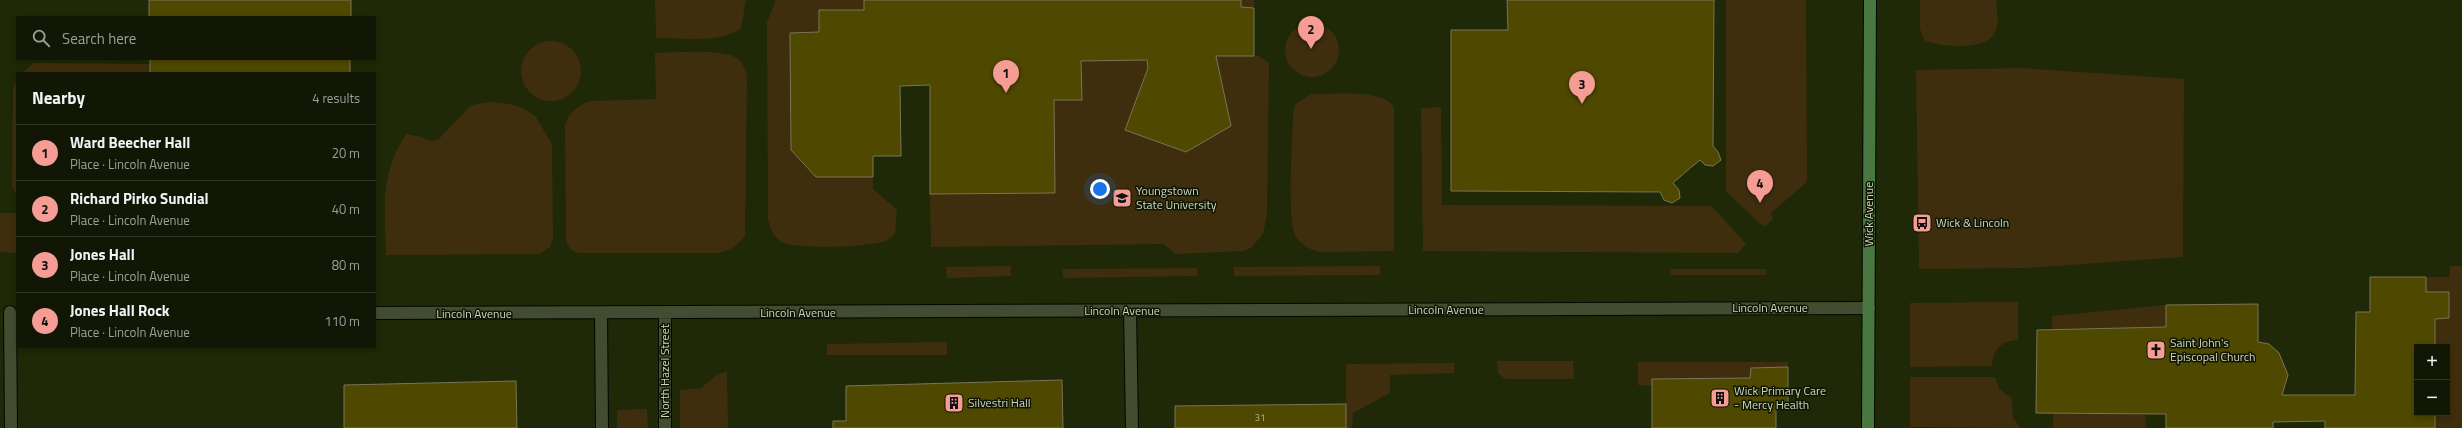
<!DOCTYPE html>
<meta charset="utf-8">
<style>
body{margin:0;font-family:"Titillium Web",sans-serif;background:#1e2413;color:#f1f3f6}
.controls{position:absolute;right:12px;bottom:12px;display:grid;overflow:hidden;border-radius:0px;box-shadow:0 2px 6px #0003}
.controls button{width:36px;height:36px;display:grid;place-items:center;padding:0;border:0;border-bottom:1px solid #303626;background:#111704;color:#f1f3f6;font:20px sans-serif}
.you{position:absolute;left:1100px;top:189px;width:14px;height:14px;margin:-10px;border:3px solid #fff;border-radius:50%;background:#1a73e8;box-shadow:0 0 0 6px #1a73e833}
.badge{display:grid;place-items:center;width:26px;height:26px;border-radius:50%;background:#f59c95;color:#111;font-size:13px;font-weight:700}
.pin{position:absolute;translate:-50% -33px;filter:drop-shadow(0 1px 2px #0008)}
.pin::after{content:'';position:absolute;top:21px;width:14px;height:12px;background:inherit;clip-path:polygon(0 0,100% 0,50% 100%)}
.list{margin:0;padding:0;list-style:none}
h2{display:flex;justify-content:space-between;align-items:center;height:52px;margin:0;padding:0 16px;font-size:17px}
h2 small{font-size:13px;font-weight:400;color:#9c9f9a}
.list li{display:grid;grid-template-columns:26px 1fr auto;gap:12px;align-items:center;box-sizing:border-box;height:56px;padding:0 16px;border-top:1px solid #303626}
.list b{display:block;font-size:15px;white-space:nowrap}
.list p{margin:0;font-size:13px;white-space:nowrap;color:#9c9f9a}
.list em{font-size:13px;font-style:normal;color:#9c9f9a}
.icon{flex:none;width:22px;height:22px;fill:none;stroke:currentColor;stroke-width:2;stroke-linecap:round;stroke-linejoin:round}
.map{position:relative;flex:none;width:2462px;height:428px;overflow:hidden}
.search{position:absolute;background:#111704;box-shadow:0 2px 6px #0003;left:16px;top:16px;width:360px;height:44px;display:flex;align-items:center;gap:10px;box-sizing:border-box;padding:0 14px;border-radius:0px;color:#9c9f9a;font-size:15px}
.panel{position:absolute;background:#111704;box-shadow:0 2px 6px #0003;left:16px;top:72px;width:360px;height:276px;border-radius:0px}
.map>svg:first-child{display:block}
.built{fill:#1f2807;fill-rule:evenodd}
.green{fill:#3e2e0d}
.building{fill:#4e4800;stroke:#797657}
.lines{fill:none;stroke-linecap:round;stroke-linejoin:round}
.minor-casing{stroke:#040800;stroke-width:14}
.major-casing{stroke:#040800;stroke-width:14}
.minor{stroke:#424c30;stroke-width:12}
.major{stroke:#497740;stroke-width:12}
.labels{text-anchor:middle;stroke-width:3;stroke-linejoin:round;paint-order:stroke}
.number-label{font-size:10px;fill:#b0b294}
.poi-label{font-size:12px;fill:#d0d6c5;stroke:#0e1500;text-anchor:start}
.street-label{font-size:12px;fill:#d0d6c5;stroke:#0e1500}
</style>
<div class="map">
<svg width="2462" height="428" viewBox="0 0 2462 428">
<rect width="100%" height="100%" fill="#171f05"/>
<path class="built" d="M0,0H2462V428H0ZM17,17H375V59H17ZM17,73H375V347H17ZM2417,347H2447V413H2417Z"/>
<path class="green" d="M655,0H746L741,29C717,44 683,38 656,38Z
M776,0H864V10L819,32L790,33L791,150L816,177H873V189L897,210L895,233C893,236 890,239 886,241C868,247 798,250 782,242C773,237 770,228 768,219L767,22Z
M1241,0H1254V8L1241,7Z
M1726,0H1806L1807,182L1771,213L1773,219L1766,226L1760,224L1726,191Z
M1920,0H1996C1997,10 2000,25 1994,34C1984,51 1939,47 1924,40L1920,29Z
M1285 50a27 27 0 1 1 54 0a27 27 0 1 1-54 0Z
M521 71a30 30 0 1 1 60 0a30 30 0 1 1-60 0Z
M655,53C674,53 724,48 738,59C743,62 745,70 747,75L745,236C738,245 731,250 719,253H577L570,249L566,241L565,125C569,112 577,106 590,101L656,99Z
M1216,56H1259L1269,63L1267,215L1263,234L1252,247L1244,251L1176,254L1163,244L931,247L930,194L1055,193L1054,100L1082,99L1081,61L1147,60L1148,68L1125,130L1186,152L1231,126Z
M34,63L150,64V73H22Z
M2022,68L2184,79L2183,257L2026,268L1919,269L1916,70Z
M17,79V195L12,186L13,89Z
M1311,94C1331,95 1385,88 1394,108V251L1322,252C1312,251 1302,246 1296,237C1286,222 1293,134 1293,111L1296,104Z
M490,102L510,104L525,109L536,117L552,144L553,239L550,247L540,254L386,255C385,208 379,176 406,134L422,137L430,141L439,139L468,108L476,104Z
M1441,107L1442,205L1712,206L1746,244L1738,253L1423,251L1421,108Z
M0,213H17V253L0,252Z
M1011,266V276L947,278L946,267Z
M1380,266V275L1234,276V267Z
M2450,266H2462V428H2435V413H2447V347H2435V319L2449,318V292H2426V277H2450Z
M1197,268L1198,276L1063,278V269Z
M1670,269H1766V275H1670Z
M2018,302V340C2000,341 1994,349 1992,366L1910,367V303Z
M2166,305V327L2052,329V316Z
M947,342V355H827V344Z
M1497,361H1573L1574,379H1505L1498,373Z
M1638,362H1788V367L1751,368L1750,378L1652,386L1638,385Z
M1454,363V373L1390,375V393L1353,413L1352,428H1346V364Z
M727,372L728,428H680V390L701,388L718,374Z
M1910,377H1995L1999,389L2012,398L2013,418L2021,428L1910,427Z
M647,409L648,428H617V410Z
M2053,414H2145L2146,428H2053Z"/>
<path class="building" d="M149,0H351V17H149Z
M864,0H1241V7L1254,8V56H1216L1231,126L1186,152L1125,130L1148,68L1147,60L1081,61L1082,100H1054L1055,193L930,194V85L900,86L901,156H873V177H816L791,150L790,33L819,32V10H864Z
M1507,0H1714L1713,146L1718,152L1721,160L1713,166L1705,165L1700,160L1689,169L1673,183L1679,190L1680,198L1672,203L1664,200L1660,192L1451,191V30H1508Z
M150,59H350V73H150Z
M2370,277H2426V292H2449V318L2435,319V347H2417V413H2435V428H2325V421L2273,422V428H2166V414L2036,413L2037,330L2166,327V305L2258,304V342L2269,344L2279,353L2288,375L2282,395H2355L2356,312H2370Z
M1788,367V405H1776V428H1652V379L1750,378L1751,368Z
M1062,380L1063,428H833V421H846V386Z
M516,381L517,428H344V385Z
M1346,404V428H1175V406Z"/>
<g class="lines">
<defs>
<path id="minor" d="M1130,311L1132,428
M10,312L11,428
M375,313L1869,308
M601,314L602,428
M665,428V314"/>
<path id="major" d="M1868,428L1870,0"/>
</defs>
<use href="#minor" class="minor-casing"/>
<use href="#major" class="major-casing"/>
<use href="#minor" class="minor"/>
<use href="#major" class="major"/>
</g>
<defs>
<symbol id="university-square" viewBox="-11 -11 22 22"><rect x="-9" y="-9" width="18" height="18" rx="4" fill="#f59c95" stroke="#0e1500"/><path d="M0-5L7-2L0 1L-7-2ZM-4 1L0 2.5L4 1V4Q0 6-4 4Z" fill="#111"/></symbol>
<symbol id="bus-square" viewBox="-11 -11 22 22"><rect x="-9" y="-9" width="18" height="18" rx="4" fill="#f59c95" stroke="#0e1500"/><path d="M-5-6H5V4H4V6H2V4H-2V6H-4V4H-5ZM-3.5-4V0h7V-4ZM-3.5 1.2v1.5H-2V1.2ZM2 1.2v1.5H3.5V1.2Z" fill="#111"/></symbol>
<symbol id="church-square" viewBox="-11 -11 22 22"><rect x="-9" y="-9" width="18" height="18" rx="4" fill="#f59c95" stroke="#0e1500"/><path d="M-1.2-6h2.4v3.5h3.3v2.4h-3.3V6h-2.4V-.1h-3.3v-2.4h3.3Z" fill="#111"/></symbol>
<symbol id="building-square" viewBox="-11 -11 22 22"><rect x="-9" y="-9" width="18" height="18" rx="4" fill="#f59c95" stroke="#0e1500"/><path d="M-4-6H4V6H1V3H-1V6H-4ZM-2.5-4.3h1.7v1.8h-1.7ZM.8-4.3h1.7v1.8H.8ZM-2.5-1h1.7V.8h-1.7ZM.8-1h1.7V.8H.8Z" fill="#111"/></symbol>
</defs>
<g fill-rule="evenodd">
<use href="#university-square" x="1111" y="187" width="22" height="22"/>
<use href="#bus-square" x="1911" y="212" width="22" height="22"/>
<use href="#church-square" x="2145" y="339" width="22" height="22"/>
<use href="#building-square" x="1709" y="387" width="22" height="22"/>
<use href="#building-square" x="943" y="392" width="22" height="22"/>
</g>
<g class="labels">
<g class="number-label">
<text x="1260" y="421">31</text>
</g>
<g class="poi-label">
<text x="1136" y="195">Youngstown<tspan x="1136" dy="14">State University</tspan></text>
<text x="1936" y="227">Wick &amp; Lincoln</text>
<text x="2170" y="347">Saint John's<tspan x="2170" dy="14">Episcopal Church</tspan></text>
<text x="1734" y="395">Wick Primary Care<tspan x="1734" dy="14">- Mercy Health</tspan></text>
<text x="968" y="407">Silvestri Hall</text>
</g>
<g class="street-label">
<text transform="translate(1869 214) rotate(-90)" y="4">Wick Avenue</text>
<text x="1770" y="312">Lincoln Avenue</text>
<text x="1446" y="314">Lincoln Avenue</text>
<text x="1122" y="315">Lincoln Avenue</text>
<text x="798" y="317">Lincoln Avenue</text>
<text x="474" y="318">Lincoln Avenue</text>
<text transform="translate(665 371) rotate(-90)" y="4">North Hazel Street</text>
</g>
</g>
</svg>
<div class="controls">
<button>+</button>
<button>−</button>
</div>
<div class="you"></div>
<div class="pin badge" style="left:1006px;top:93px">1</div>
<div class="pin badge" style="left:1311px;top:49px">2</div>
<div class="pin badge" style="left:1582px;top:104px">3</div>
<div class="pin badge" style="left:1760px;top:203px">4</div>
<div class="search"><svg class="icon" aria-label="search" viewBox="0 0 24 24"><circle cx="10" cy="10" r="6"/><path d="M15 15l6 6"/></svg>Search here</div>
<section class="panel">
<h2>Nearby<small>4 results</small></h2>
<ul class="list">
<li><span class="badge">1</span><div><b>Ward Beecher Hall</b><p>Place · Lincoln Avenue</p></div><em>20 m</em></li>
<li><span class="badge">2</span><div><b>Richard Pirko Sundial</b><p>Place · Lincoln Avenue</p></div><em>40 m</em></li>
<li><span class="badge">3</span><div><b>Jones Hall</b><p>Place · Lincoln Avenue</p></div><em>80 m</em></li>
<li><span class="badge">4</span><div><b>Jones Hall Rock</b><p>Place · Lincoln Avenue</p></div><em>110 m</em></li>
</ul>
</section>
</div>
